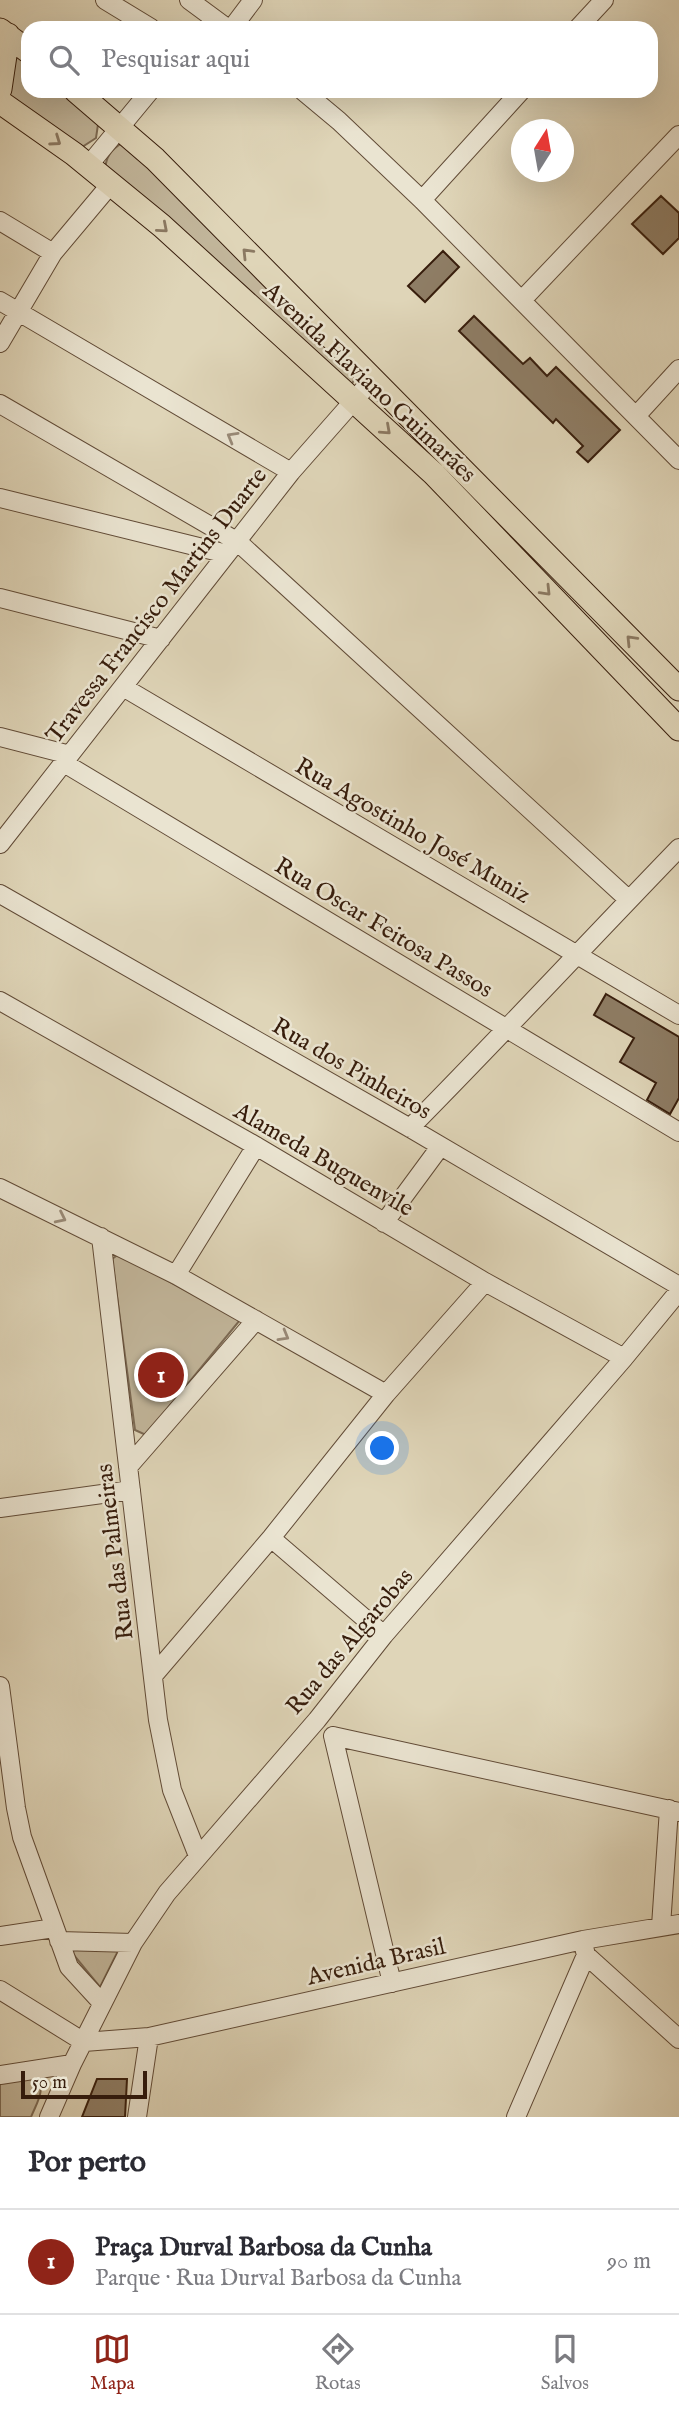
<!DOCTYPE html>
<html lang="pt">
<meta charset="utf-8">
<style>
body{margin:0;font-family:"IM FELL English",serif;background:#f7f7f7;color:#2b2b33}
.compass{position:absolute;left:511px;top:119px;width:63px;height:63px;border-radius:50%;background:#fff;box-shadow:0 7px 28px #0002;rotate:11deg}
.scale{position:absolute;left:21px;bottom:18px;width:126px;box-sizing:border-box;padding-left:7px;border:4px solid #371d0c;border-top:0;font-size:19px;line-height:24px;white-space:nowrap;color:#371d0c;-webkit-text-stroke:5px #eae4d1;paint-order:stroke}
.you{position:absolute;left:383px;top:1449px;width:24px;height:24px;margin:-18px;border:5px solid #fff;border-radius:50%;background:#1a73e8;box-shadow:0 0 0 10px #1a73e833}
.badge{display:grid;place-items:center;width:46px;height:46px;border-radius:50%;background:#8f2418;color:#fff;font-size:23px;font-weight:700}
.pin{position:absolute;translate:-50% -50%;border:4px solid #fff;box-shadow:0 2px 7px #0006}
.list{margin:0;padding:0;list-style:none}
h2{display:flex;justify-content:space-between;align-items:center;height:91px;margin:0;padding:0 28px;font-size:30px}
h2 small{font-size:23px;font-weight:400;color:#7c7c81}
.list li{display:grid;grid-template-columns:46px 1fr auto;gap:21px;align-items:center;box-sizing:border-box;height:105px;padding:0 28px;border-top:2px solid #e1e1e2}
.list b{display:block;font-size:26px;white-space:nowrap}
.list p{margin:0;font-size:23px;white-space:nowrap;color:#7c7c81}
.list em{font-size:23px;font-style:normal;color:#7c7c81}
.icon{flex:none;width:38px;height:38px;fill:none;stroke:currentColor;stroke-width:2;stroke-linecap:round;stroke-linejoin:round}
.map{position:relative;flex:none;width:679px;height:2117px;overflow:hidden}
.search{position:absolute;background:#fff;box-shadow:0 7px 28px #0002;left:21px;right:21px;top:21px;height:77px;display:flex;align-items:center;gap:18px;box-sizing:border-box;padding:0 24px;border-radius:21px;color:#7c7c81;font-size:26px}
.sheet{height:196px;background:#fff}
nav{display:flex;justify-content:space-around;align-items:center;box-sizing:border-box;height:98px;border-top:2px solid #e1e1e2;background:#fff;font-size:19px;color:#7c7c81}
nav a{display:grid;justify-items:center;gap:4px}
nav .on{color:#8f2418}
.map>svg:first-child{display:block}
.green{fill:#c2b69b;stroke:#7c6a54;stroke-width:2}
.building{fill:#8e7d65;stroke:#371d0c;stroke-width:2}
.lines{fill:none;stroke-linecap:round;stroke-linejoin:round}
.minor-casing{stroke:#614b37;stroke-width:20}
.major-casing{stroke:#371d0c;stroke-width:25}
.minor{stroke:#eae4d1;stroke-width:18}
.major{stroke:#dfd5b8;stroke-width:23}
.oneway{stroke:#8b7962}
.oneway2{stroke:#998a78}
.labels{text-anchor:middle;stroke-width:5;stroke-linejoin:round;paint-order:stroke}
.street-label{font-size:24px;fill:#371d0c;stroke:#eae4d1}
</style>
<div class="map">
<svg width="679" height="2117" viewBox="0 0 679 2117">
<rect width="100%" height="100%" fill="#dfd5b8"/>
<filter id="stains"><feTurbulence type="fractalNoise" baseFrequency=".00286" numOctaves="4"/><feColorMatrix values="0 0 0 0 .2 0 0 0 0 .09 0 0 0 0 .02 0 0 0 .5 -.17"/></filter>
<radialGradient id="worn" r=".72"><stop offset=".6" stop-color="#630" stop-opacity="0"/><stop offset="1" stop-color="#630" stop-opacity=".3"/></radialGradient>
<path class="green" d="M19,52L28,59V91H67L99,118L96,138L79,149L9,101L12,62Z
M122,143L134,146L358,374L351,385L105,170C106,156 111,150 122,143Z
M119,1254L240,1320L146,1435L135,1430L112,1259Z
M120,1947L100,1987L68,1948Z
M35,2076C47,2089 37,2102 31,2117H0V2082Z"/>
<path class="building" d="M661,196L679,213V238L663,254L632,224Z
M443,251L459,267L425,302L408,286Z
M474,316L523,364L530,358L547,376L556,367L620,430L588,462L577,452L583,446L556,419L553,423L459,331Z
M606,994L679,1037V1098L670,1114L647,1100L656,1083L620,1062L634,1038L594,1015Z
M97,2079H127L125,2117H82Z"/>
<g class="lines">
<defs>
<path id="minor" d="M105,0L151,28
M189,0L227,28
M232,28L253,0
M578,28L604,0
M303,91L339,121L422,200L679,460
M88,166L150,91
M422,200L521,91
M0,221L53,253
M522,300L679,135
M0,301L291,472
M0,343L53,253L110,185
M0,404L238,542L629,900
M636,416L679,369
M0,498L227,554
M0,598L161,639
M123,687L679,1015
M0,737L70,755
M64,763L679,1132
M0,844L291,472L372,380
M0,894L410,1128L679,1286
M0,1001L256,1146L485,1282L624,1358
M410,1128C501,1036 589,941 679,848
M0,1188L176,1275L386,1394
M384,1223L440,1147
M101,1237L158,1720L172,1790L198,1856
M176,1275L256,1146
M128,1467L256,1320
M0,1508L131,1490
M271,1538L384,1635
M153,1676L271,1538L386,1394L485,1282
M0,1686L16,1808L22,1837L69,1967L102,2003
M333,1736L679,1812
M333,1736L392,1983
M661,1926L669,1809
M0,1936L54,1928
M59,1941L133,1943
M584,1947L586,1955L679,2039
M0,1990L84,2042
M84,2042L149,2037L583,1940L679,1924
M0,2075L72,2064
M49,2117L72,2064L133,1943L167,1893L317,1720L384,1635L624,1358L679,1291
M137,2117L149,2037
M516,2117L586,1955"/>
<path id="major" d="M0,30L28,51
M0,89L8,35
M76,91L155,159L679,689
M0,102L74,154L162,226L434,474L679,729"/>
</defs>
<use href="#minor" class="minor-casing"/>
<use href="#major" class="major-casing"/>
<use href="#minor" class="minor"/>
<use href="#major" class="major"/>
</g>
<defs><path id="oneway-chevron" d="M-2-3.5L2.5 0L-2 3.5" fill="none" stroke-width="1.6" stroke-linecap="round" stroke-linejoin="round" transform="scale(1.75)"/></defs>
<g class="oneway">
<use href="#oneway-chevron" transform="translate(56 141) rotate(35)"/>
<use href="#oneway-chevron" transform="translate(163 228) rotate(41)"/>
<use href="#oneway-chevron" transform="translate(247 253) rotate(-134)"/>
<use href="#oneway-chevron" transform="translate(386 430) rotate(42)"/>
<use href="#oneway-chevron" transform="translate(546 591) rotate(46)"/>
<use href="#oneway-chevron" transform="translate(631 640) rotate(-134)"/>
</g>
<g class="oneway2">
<use href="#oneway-chevron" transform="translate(232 437) rotate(-150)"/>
<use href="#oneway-chevron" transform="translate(61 1218) rotate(26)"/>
<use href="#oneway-chevron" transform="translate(284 1336) rotate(30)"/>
</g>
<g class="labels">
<g class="street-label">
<text transform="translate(370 382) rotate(43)" y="8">Avenida Flaviano Guimarães</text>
<text transform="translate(156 605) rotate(-52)" y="8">Travessa Francisco Martins Duarte</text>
<text transform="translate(413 830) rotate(30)" y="8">Rua Agostinho José Muniz</text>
<text transform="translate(384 927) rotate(31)" y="8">Rua Oscar Feitosa Passos</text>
<text transform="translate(352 1068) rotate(30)" y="8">Rua dos Pinheiros</text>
<text transform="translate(324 1159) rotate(30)" y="8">Alameda Buguenvile</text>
<text transform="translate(114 1552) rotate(-97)" y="8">Rua das Palmeiras</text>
<text transform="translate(349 1641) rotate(-50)" y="8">Rua das Algarobas</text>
<text transform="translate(376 1961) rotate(-13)" y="8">Avenida Brasil</text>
</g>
</g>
<rect width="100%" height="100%" filter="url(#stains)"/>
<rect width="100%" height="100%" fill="url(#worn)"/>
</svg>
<svg class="compass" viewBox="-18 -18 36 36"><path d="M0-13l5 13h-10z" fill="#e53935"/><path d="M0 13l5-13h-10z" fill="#7c7c81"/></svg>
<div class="scale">50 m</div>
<div class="you"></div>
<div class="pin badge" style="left:161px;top:1375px">1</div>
<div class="search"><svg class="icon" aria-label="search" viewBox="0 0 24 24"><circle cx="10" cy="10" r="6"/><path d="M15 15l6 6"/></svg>Pesquisar aqui</div>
</div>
<section class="sheet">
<h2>Por perto<small></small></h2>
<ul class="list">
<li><span class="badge">1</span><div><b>Praça Durval Barbosa da Cunha</b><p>Parque · Rua Durval Barbosa da Cunha</p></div><em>90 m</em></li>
</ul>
</section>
<nav>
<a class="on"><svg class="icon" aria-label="map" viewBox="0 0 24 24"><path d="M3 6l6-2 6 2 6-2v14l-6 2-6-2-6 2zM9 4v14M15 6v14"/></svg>Mapa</a>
<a><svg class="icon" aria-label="directions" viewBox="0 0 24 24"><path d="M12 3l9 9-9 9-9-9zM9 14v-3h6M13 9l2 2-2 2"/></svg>Rotas</a>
<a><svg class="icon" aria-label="saved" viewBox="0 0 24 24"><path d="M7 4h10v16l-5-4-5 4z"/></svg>Salvos</a>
</nav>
